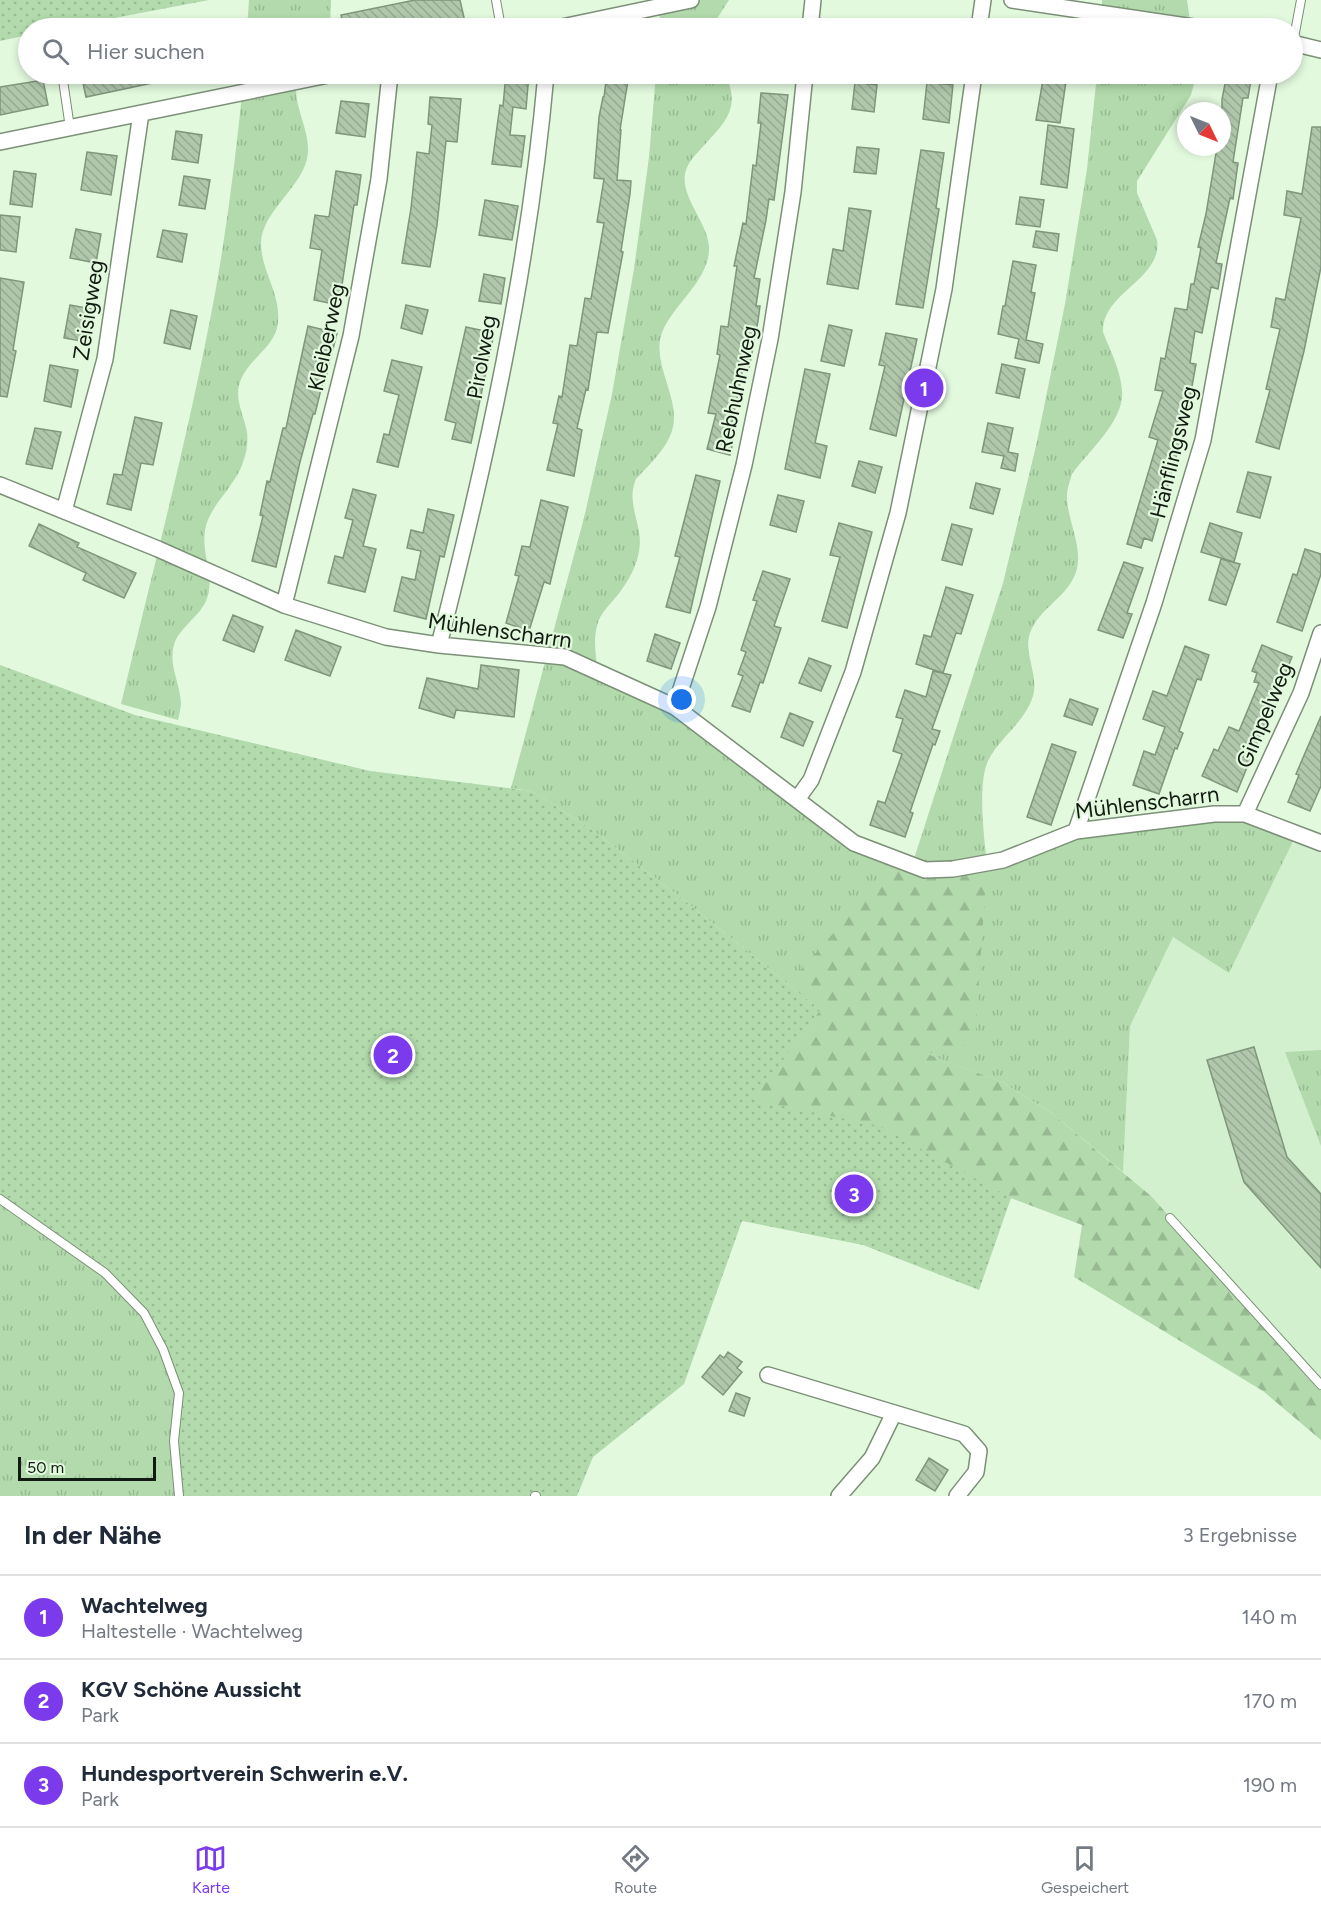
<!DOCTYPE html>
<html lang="de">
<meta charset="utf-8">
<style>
body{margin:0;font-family:Figtree,sans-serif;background:#f2f2f3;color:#1f2937}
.compass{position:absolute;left:1177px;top:102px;width:54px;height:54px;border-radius:50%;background:#fff;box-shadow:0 3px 9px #0003;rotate:133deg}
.scale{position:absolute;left:18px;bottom:15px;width:138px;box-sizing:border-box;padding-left:6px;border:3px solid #121b11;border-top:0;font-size:16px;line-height:21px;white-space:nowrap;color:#121b11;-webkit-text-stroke:4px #e2f9de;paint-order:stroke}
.you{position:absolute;left:682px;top:700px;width:21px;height:21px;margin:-15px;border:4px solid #fff;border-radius:50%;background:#1a73e8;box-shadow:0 0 0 9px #1a73e833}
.badge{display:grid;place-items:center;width:39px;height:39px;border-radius:50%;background:#7c3aed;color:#fff;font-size:20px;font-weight:700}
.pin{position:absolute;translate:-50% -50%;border:3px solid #fff;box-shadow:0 2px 6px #0006}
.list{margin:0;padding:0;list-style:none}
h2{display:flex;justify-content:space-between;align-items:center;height:78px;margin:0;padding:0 24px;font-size:26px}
h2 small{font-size:20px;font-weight:400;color:#747a83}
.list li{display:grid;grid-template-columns:39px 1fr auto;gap:18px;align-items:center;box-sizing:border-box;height:84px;padding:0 24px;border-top:2px solid #e0e1e3}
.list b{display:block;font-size:22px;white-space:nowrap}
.list p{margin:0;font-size:20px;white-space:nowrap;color:#747a83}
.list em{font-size:20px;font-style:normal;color:#747a83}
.icon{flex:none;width:33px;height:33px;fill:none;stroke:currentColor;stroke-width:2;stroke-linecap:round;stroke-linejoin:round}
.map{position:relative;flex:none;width:1321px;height:1496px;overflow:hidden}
.search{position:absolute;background:#fff;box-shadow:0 3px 9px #0003;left:18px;right:18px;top:18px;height:66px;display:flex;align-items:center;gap:15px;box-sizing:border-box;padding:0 21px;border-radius:33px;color:#747a83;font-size:22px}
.sheet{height:330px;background:#fff}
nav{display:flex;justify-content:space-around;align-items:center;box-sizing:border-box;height:84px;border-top:2px solid #e0e1e3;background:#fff;font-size:16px;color:#747a83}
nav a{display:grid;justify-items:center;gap:3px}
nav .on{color:#7c3aed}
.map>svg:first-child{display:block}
.built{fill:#d2efce}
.grass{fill:url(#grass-tufts)}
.forest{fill:url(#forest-firs)}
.park{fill:url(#park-dots)}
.building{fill:url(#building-back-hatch);stroke:#80967c;stroke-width:1.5}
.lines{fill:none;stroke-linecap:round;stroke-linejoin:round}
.service-casing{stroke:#7b9077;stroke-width:10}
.minor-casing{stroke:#7b9077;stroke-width:18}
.service{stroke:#fff;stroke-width:8}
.minor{stroke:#fff;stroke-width:15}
.labels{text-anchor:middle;stroke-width:4.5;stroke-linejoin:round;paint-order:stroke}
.street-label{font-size:22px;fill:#121b11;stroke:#e2f9de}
</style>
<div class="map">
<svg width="1321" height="1496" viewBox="0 0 1321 1496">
<defs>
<pattern id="grass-tufts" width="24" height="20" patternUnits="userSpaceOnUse" patternTransform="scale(1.5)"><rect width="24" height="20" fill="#b2daac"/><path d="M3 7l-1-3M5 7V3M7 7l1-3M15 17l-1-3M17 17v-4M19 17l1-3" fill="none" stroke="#98ba93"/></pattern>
<pattern id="forest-firs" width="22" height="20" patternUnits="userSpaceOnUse" patternTransform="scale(1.5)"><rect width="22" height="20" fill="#b2daac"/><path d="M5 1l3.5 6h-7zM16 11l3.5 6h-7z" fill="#98ba93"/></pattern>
<pattern id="park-dots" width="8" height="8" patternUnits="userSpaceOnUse" patternTransform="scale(1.5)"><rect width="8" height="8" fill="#b2daac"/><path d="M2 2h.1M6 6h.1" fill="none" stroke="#98ba93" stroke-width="1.8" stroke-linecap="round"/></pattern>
<pattern id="building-back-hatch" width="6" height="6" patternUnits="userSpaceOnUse" patternTransform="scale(1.5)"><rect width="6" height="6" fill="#b0c7ac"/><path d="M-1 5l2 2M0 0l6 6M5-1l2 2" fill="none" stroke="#96aa93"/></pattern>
</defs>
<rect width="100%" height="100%" fill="#e2f9de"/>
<path class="built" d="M1311,839L1321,843V1385L1151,1196L1123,1172L1130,1026L1173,936L1229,972L1291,844Z"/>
<path class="grass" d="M249,0H331L330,28H247Z
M659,0H729L711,28H660Z
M1102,0H1187L1191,28H1102Z
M244,74H303C300,79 296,84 296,90C296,109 309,131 308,152C306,186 261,210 261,244C261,272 284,298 277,328C272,348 249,360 241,379C233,398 244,415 247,432C248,441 247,451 244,459C237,486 210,503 205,530C201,555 216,578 206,601C199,617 178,629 174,645C168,664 180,683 181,703C181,708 179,715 178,720L121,704C151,577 185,449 210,320C226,239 236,156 244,74Z
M656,74H725C743,110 722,125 699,151C692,158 687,165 685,174C681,198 708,223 709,247C710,279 676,302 663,330C648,364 686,402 670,436C663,452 648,466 636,479C625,505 644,525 639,551C637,565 629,580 620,592C612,603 600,612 597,626C593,641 596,657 598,672L675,707L854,843L912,865L1003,583L1036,446L1065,304L1087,169L1097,74H1195V80L1191,95L1137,181V193L1157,240C1163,279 1101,293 1103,332C1110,350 1121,371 1122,391C1125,420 1088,452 1072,474C1070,481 1067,489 1067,496C1067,521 1084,548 1076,572C1068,597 1039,608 1030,633C1023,653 1039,675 1033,696C1025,722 1001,736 989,759C977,780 984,838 987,863L1076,831L1214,814L1297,833L1229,973L1173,937L1130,1026L1123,1172L1053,1114L1002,1082L926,1054L820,1010L680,897L595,832L532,791L511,788L584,518L612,394L634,269L649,157Z
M1321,1050V1146L1285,1052Z
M0,1199L105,1273L144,1313L179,1393V1496H0Z"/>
<path class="forest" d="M899,860L925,870L987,863L975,1043L927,1054L1002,1082L1053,1114L1151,1196L1321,1385V1440L1263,1391L1074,1277L1082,1225L752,1100L820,1010L788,984Z"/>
<path class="park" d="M0,0H209L62,28H28V35L0,41Z
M0,665L135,715L370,771L532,791L595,832L680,897L820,1010L753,1100L879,1126L1011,1198L979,1290L863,1245L742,1221L684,1384L593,1457L577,1496H179L174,1441L179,1393L144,1313L105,1273L0,1199Z"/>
<path class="building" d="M415,0H460L465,22L430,28H344L341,15Z
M81,74H166L167,80L86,97Z
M506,74H529L526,109L513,107L510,135L525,136L521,167L492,164L500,105L503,106Z
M607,74H629L620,130H621L617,180L631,181L630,194L621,251L623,252L608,333L597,332L588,390L586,389L577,428L582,430L574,476L547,470L558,424L553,423L559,396L562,397L570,345L577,346L585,298L591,299L604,223L597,222L604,179L594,178L599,117L603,97H604Z
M1044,74H1067L1060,123L1036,120Z
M1227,74H1252L1248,98H1243L1233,162L1238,163L1233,199L1230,198L1216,263L1222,264L1218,289L1211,287L1202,333L1195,331L1190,363L1196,364L1187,414L1188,415L1152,541L1144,538L1141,548L1127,544L1158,440L1149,437L1163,391L1155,390L1161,358L1165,359L1175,308L1187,310L1191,284H1194L1201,248L1198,247L1206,214L1217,147H1222V99Z
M43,80L48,105L0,115V87Z
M855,82L877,85L874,112L852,109Z
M927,82L953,85L949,123L923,119Z
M761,93L788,95L774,200L769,199L766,220L754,278L760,279L756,306H760L758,321L749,369L743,368L731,427L736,428L730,455L707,449L716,414L708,413L720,355L717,354L721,326L728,327L737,266H734L743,223L746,224L753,165L756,166L761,123H758Z
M430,97L461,99L457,142L446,141L437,225L430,267L402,263L411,208L417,152L429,154L432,125L428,124Z
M341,101L369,104L365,137L336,133Z
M1048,125L1074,129L1067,188L1041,184Z
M1312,127H1321V267L1304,351L1279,449L1256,442L1270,390L1266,389L1280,329L1271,327L1276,298L1285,300L1301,218L1284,215L1287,191L1302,194Z
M176,131L202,135L198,163L172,159Z
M857,147L879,149L876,174L854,172Z
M921,150L944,153L936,208L939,209L923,308L896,304Z
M87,152L117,156L111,195L81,190Z
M14,171L36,174L32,207L10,204Z
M336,171L361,175L357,205H354L339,305L314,300L322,250L310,248L315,215L329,217Z
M184,176L210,180L205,209L179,205Z
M1020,197L1044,200L1040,227L1016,224Z
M485,200L518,206L512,240L479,235Z
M849,208L871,211L858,289L827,284L833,249L843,251Z
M0,215L20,217L16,252L0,250Z
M76,229L101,234L96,263L70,258Z
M163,230L187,234L182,262L157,257Z
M1036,231L1059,234L1057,251L1033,247Z
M1013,261L1036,265L1031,292L1035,293L1026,340L1043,344L1039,363L1015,358L1019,339L998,334L1003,306H1005Z
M484,274L505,278L501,304L479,301Z
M0,278L24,282L13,350L16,351L7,397L0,396Z
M70,305L92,309L86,342L64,338Z
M406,305L428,310L422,334L401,328Z
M171,310L197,316L190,349L164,343Z
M829,325L852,330L844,366L821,361Z
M308,326L337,333L326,377H324L315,414H313L300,462L276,567L252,561L263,516L260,515L267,481L270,482L283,428H286Z
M466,327L494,333L471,443L452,439L456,423L445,420Z
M886,333L917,339L896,436L870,429L885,366L879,365Z
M392,360L422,367L398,467L377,462L384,434L389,435L399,395L384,391Z
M1002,364L1025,369L1019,398L996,393Z
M50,365L78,370L71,407L44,401Z
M805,369L830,374L815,443L827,446L820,478L785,469Z
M135,417L162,423L153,465L141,463L131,510L107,504L114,474L122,475Z
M988,423L1013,428L1008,452L1018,454L1015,471L1001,468L1004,456L982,452Z
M35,428L61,432L52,469L26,464Z
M859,461L882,467L875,493L852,486Z
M1248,472L1271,477L1260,518L1237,512Z
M696,475L720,481L690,613L666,607L680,557L675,556Z
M976,483L1000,489L993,514L970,508Z
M353,489L376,495L363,546L376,549L365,592L328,583L335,556L343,558L353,520L345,518Z
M778,495L804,501L796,532L770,525Z
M541,500L568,507L550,584L544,582L529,631L506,623L519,576L515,575L522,546L530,547Z
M428,509L454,515L444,557L440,556L426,619L394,611L402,577L415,580L421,551L407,548L411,530L423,533Z
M839,523L872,532L847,628L822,621L840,557L830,555Z
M1210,523L1242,533L1234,562L1201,552Z
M39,524L79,543L77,547L136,573L124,598L83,580L86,573L29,546Z
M952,524L972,529L962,565L942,560Z
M1305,549L1321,554V574L1302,631L1277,622L1293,574L1297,575Z
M1221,559L1240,564L1226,605L1209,600Z
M1124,562L1143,568L1127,613L1132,614L1123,638L1098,630Z
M763,571L790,579L774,626L781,628L763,683L760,682L750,712L732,706L743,676L738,674L746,652L741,650L757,601L753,600Z
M946,587L973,595L961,634L956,633L943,673L916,664L924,635L931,637Z
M233,615L263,627L254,652L223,640Z
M296,630L341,647L330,676L285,660Z
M655,634L680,643L671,669L647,661Z
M1262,645L1292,657L1237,792L1202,776L1214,749L1218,751L1229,727L1239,731L1259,683L1254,682L1257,673L1252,671Z
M1185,646L1209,655L1201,680L1197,679L1179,731L1183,733L1177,749L1175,748L1159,794L1133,785L1144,751L1155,755L1165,727L1143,719L1153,691L1167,696Z
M809,658L831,666L821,691L799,683Z
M481,665L519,670L514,717L456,710L454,718L419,708L427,678L478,689Z
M933,671L951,675L932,729L940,731L935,745L933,744L910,812L913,813L905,837L870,825L878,801L885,803L902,754L893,751L903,719L896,717L905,690L926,697Z
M1070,699L1098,709L1092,725L1064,716Z
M790,713L813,722L803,746L781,737Z
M1321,716V786L1310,811L1288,802L1299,775L1296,774Z
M1052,744L1076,752L1051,825L1027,817Z
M1254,1047L1287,1157L1321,1194V1268L1244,1182L1207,1060Z
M728,1352L742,1362L737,1368L742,1372L723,1395L702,1377L720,1355L724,1358Z
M736,1393L750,1398L744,1416L729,1411Z
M929,1458L948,1470L935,1491L916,1480Z"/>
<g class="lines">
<defs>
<path id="service" d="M496,0L501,28
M1293,43L1301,0
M63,80L70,128
M0,1199L105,1273L144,1313L163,1349L179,1393L174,1441L179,1496
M1170,1218L1321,1385
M535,1496H536"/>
<path id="minor" d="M1012,0L1200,28
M557,28L691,0
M810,28L813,0
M979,28L983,0
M1292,43L1321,50
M0,142L333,74
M0,485L158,549L284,605L386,637L439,645L565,657L675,707L854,843L925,870L953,869L1003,860L1076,831L1214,814H1245L1321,843
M64,511L105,359L141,113
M284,605L351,336L379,179L390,74
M439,645C487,457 529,267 546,74
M675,707L708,607L744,465L770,339L793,192L805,74
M798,798L811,780L853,672L898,513L944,289L974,74
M1245,814L1301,693L1321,633
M1076,831L1154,603L1203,440L1270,74
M768,1375L964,1434L979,1451L976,1472L957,1496
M839,1496L872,1458L894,1413"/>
</defs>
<use href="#service" class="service-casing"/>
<use href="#minor" class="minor-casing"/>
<use href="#service" class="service"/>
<use href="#minor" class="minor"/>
</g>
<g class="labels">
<g class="street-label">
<text transform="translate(88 310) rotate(-81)" y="8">Zeisigweg</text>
<text transform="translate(326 337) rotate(-78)" y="8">Kleiberweg</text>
<text transform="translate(481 357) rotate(-80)" y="8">Pirolweg</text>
<text transform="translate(736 389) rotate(-78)" y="8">Rebhuhnweg</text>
<text transform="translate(1173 452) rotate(-76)" y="8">Hänflingsweg</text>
<text transform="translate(500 630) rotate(8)" y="8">Mühlenscharrn</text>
<text transform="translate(1264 715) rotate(-67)" y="8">Gimpelweg</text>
<text transform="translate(1147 802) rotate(-7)" y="8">Mühlenscharrn</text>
</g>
</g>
</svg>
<svg class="compass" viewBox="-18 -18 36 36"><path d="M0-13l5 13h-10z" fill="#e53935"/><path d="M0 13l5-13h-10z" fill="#747a83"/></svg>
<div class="scale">50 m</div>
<div class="you"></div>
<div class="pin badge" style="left:924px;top:388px">1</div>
<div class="pin badge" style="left:393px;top:1055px">2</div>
<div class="pin badge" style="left:854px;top:1194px">3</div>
<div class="search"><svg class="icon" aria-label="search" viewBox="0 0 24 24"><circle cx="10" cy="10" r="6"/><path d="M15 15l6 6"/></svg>Hier suchen</div>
</div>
<section class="sheet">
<h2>In der Nähe<small>3 Ergebnisse</small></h2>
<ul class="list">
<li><span class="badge">1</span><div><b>Wachtelweg</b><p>Haltestelle · Wachtelweg</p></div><em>140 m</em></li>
<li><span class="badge">2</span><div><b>KGV Schöne Aussicht</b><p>Park</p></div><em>170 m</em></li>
<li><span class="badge">3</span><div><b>Hundesportverein Schwerin e.V.</b><p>Park</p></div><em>190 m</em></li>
</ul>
</section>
<nav>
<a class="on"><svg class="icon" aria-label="map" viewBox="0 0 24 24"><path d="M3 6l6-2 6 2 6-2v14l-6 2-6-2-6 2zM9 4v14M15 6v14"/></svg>Karte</a>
<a><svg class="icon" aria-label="directions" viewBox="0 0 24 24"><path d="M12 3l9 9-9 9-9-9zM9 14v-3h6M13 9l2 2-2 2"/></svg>Route</a>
<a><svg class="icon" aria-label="saved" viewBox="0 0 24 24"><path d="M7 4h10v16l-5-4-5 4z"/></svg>Gespeichert</a>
</nav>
